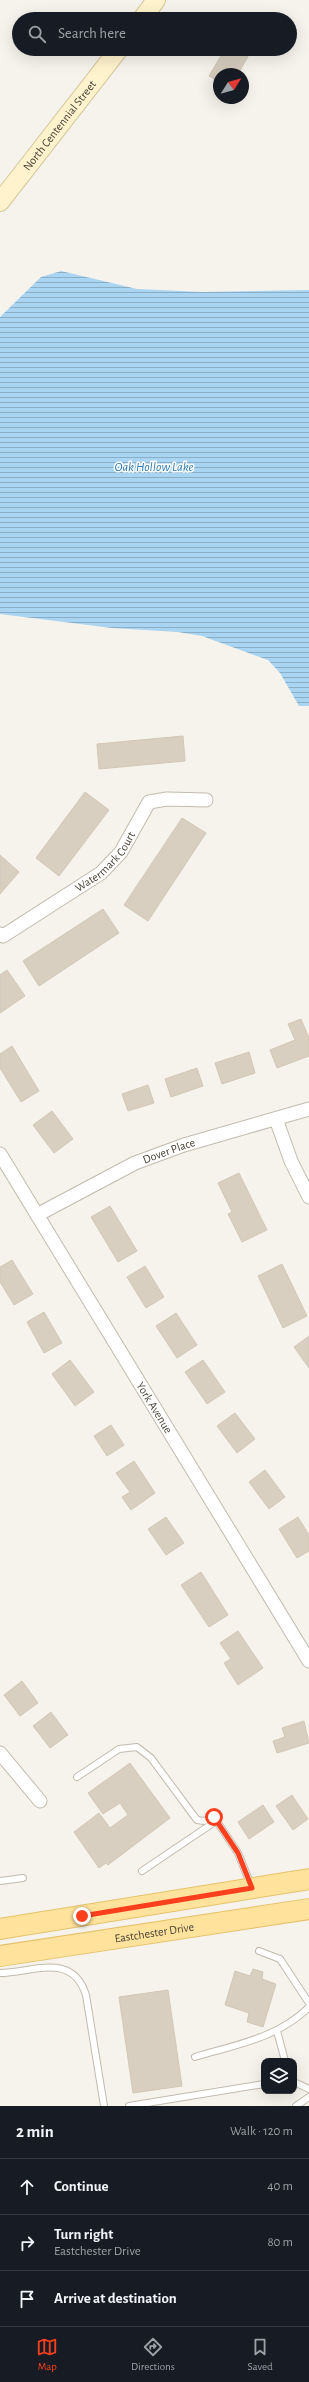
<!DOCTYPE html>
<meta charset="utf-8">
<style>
body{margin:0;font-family:"Alegreya Sans",sans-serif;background:#20242c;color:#f1f3f6}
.controls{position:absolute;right:12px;bottom:12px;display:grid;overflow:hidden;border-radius:8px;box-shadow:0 4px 16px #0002}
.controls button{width:36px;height:36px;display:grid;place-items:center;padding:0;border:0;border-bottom:1px solid #363941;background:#171b24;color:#f1f3f6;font:20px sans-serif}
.compass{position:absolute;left:213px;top:68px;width:36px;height:36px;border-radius:50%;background:#171b24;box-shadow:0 4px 16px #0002;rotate:53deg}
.stop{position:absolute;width:12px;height:12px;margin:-9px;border:3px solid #fc3f1d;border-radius:50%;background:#fff}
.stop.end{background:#fc3f1d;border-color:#fff;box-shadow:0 1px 4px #0008}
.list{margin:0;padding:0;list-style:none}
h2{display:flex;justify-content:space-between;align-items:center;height:52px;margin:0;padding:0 16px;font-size:17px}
h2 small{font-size:13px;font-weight:400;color:#9ea1a6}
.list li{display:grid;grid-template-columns:26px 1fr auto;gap:12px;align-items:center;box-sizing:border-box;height:56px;padding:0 16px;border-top:1px solid #363941}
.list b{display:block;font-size:15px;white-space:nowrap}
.list p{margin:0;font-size:13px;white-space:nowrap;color:#9ea1a6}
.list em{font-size:13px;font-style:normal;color:#9ea1a6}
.icon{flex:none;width:22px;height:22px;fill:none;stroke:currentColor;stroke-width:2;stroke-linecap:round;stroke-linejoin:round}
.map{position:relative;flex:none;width:309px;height:2106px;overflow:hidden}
.search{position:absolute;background:#171b24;box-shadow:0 4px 16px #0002;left:12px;right:12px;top:12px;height:44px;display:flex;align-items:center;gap:10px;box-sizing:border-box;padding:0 14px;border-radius:22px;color:#9ea1a6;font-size:15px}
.sheet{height:220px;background:#171b24}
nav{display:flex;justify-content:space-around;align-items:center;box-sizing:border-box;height:56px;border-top:1px solid #363941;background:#171b24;font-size:11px;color:#9ea1a6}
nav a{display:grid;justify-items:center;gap:2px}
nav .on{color:#fc3f1d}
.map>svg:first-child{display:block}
.water{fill:url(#water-rules)}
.building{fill:#d8cfc1;stroke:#d3c7b4}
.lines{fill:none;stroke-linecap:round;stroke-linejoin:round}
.lane-casing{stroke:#c2bbae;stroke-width:8}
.street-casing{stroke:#c2bbae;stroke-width:15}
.secondary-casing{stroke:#d6c79b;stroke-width:20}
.primary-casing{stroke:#e6c16a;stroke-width:22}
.lane{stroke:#fff;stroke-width:6}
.street{stroke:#fff;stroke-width:13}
.secondary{stroke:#fff3cd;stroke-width:18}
.primary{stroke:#ffe39c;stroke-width:20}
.route{stroke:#fc3f1d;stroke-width:5}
.labels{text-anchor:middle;stroke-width:3;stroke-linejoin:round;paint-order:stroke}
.street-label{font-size:12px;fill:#4b4439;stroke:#fff}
.water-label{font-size:13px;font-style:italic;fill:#2e7ab2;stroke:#fff}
</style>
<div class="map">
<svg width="309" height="2106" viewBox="0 0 309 2106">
<defs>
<pattern id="water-rules" width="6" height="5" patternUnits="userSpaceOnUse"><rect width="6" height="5" fill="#a9d4f2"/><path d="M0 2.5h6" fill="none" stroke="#8caec5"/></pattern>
</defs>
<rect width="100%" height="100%" fill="#f6f3ec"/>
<path class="water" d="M61,271L137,289L202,292L309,290V706H299L280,673L268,660L202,636L178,632L112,628L0,614V317L41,277Z"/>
<path class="building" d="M225,49H248L251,51L238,74H219V82L209,76Z
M183,736L185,761L99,769L97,744Z
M85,792L109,810L59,876L36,858Z
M182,818L206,833L148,921L124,905Z
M0,855L19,872L0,894Z
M103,909L119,933L39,986L23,961Z
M7,970L25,996L0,1013V975Z
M301,1019L309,1038V1056L277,1068L270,1050L295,1040L288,1024Z
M12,1046L39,1091L21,1102L0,1068V1054Z
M249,1052L255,1073L222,1084L215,1063Z
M197,1068L203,1086L171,1097L165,1079Z
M148,1085L154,1103L128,1111L122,1094Z
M52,1111L73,1139L54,1153L33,1125Z
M239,1173L267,1230L242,1242L228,1214L232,1212L218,1183Z
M110,1206L137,1251L118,1262L91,1217Z
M12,1260L33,1294L14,1305L0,1282V1267Z
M282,1264L307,1316L283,1328L258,1276Z
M145,1266L164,1297L146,1308L127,1277Z
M44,1312L62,1343L44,1353L27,1322Z
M176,1313L197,1345L177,1358L156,1326Z
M309,1336V1368L294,1347Z
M70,1360L94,1392L75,1406L52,1374Z
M203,1360L225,1392L207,1404L185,1372Z
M235,1413L255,1439L237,1453L217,1426Z
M111,1425L124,1445L107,1456L94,1436Z
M134,1461L155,1493L131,1510L122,1497L130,1492L116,1473Z
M265,1470L285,1497L269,1509L249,1482Z
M166,1517L184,1543L166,1555L148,1529Z
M298,1517L309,1535V1551L297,1558L279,1529Z
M201,1572L228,1615L209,1627L181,1585Z
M238,1631L263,1668L238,1685L224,1663L231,1659L220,1643Z
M22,1681L38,1703L20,1716L4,1695Z
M51,1712L68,1735L50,1748L33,1726Z
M304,1721L309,1743L277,1753L273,1741L285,1737L282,1728Z
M130,1763L170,1818L108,1865L106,1863L99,1868L74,1832L99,1813L110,1828L128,1815L120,1803L103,1814L88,1793Z
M292,1795L308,1819L293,1830L276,1806Z
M263,1805L274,1822L249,1839L238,1822Z
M253,1969L263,1972L262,1979L276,1984L263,2027L247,2022L249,2013L225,2005L235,1971L250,1976Z
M168,1990L182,2086L133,2093L119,1997Z"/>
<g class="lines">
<defs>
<path id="lane" d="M77,1777L119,1749L137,1747L151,1758L197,1820L204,1821L214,1817L238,1853L251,1885
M142,1871L216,1821
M0,1881L23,1878
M259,1951L280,1959L309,2003
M0,1973C32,1973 72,1951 86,1995L104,2106
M277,2031L285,2061
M195,2057C235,2045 278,2038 309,2007
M294,2082L309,2089
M129,2106L264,2084
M296,2106L309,2097"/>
<g id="street">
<path id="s1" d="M0,934L3,936L101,873L121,852L149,802L167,799L206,800"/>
<path d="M276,1119L291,1161L309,1197"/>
<path id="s2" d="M0,1154L309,1661"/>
<path id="s3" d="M37,1215L135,1163L184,1145L309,1109"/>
<path d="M0,1753L40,1801"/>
</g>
<g id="secondary">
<path d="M142,19L156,0"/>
<path id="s4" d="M0,202L119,49"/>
</g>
<g id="primary">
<path d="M0,1929L309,1879"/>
<path id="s5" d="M0,1956L309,1909"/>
</g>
</defs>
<use href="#lane" class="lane-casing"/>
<use href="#street" class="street-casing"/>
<use href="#secondary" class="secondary-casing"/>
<use href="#primary" class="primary-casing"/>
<use href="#lane" class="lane"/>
<use href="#street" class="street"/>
<use href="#secondary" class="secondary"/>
<use href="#primary" class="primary"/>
</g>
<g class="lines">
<path class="route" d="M82,1916L252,1888L238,1853L214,1817"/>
</g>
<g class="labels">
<g class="street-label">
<text dy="4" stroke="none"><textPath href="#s4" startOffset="97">North Centennial Street</textPath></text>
<text dy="4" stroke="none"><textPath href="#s1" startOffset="131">Watermark Court</textPath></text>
<text dy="4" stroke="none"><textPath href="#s3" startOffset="147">Dover Place</textPath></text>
<text dy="4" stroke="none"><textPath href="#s2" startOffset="297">York Avenue</textPath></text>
<text dy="4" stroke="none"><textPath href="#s5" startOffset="156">Eastchester Drive</textPath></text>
</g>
<g class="water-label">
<text x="154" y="471">Oak Hollow Lake</text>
</g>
</g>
</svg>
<div class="controls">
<button><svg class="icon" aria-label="layers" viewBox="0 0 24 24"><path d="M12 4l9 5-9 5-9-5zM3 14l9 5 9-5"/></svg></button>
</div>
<svg class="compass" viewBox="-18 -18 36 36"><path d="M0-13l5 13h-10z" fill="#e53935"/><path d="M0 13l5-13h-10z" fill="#9ea1a6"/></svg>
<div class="stop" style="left:214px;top:1817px"></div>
<div class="stop end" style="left:82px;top:1916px"></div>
<div class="search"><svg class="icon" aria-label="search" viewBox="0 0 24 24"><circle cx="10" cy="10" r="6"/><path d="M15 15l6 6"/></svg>Search here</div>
</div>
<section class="sheet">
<h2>2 min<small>Walk · 120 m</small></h2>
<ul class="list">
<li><svg class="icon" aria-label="ahead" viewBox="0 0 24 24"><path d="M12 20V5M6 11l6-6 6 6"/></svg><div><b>Continue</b></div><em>40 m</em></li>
<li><svg class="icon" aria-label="right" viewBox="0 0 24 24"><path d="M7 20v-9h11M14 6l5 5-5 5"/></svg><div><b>Turn right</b><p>Eastchester Drive</p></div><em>80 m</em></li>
<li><svg class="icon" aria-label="arrive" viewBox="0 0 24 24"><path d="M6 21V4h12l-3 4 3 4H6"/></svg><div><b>Arrive at destination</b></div></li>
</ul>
</section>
<nav>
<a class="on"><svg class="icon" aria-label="map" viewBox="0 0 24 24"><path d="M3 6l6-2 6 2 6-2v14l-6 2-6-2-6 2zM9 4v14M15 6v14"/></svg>Map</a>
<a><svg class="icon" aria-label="directions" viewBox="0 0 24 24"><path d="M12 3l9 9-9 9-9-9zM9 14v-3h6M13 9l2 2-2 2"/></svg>Directions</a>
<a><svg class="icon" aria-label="saved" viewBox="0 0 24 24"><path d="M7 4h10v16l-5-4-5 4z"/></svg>Saved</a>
</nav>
